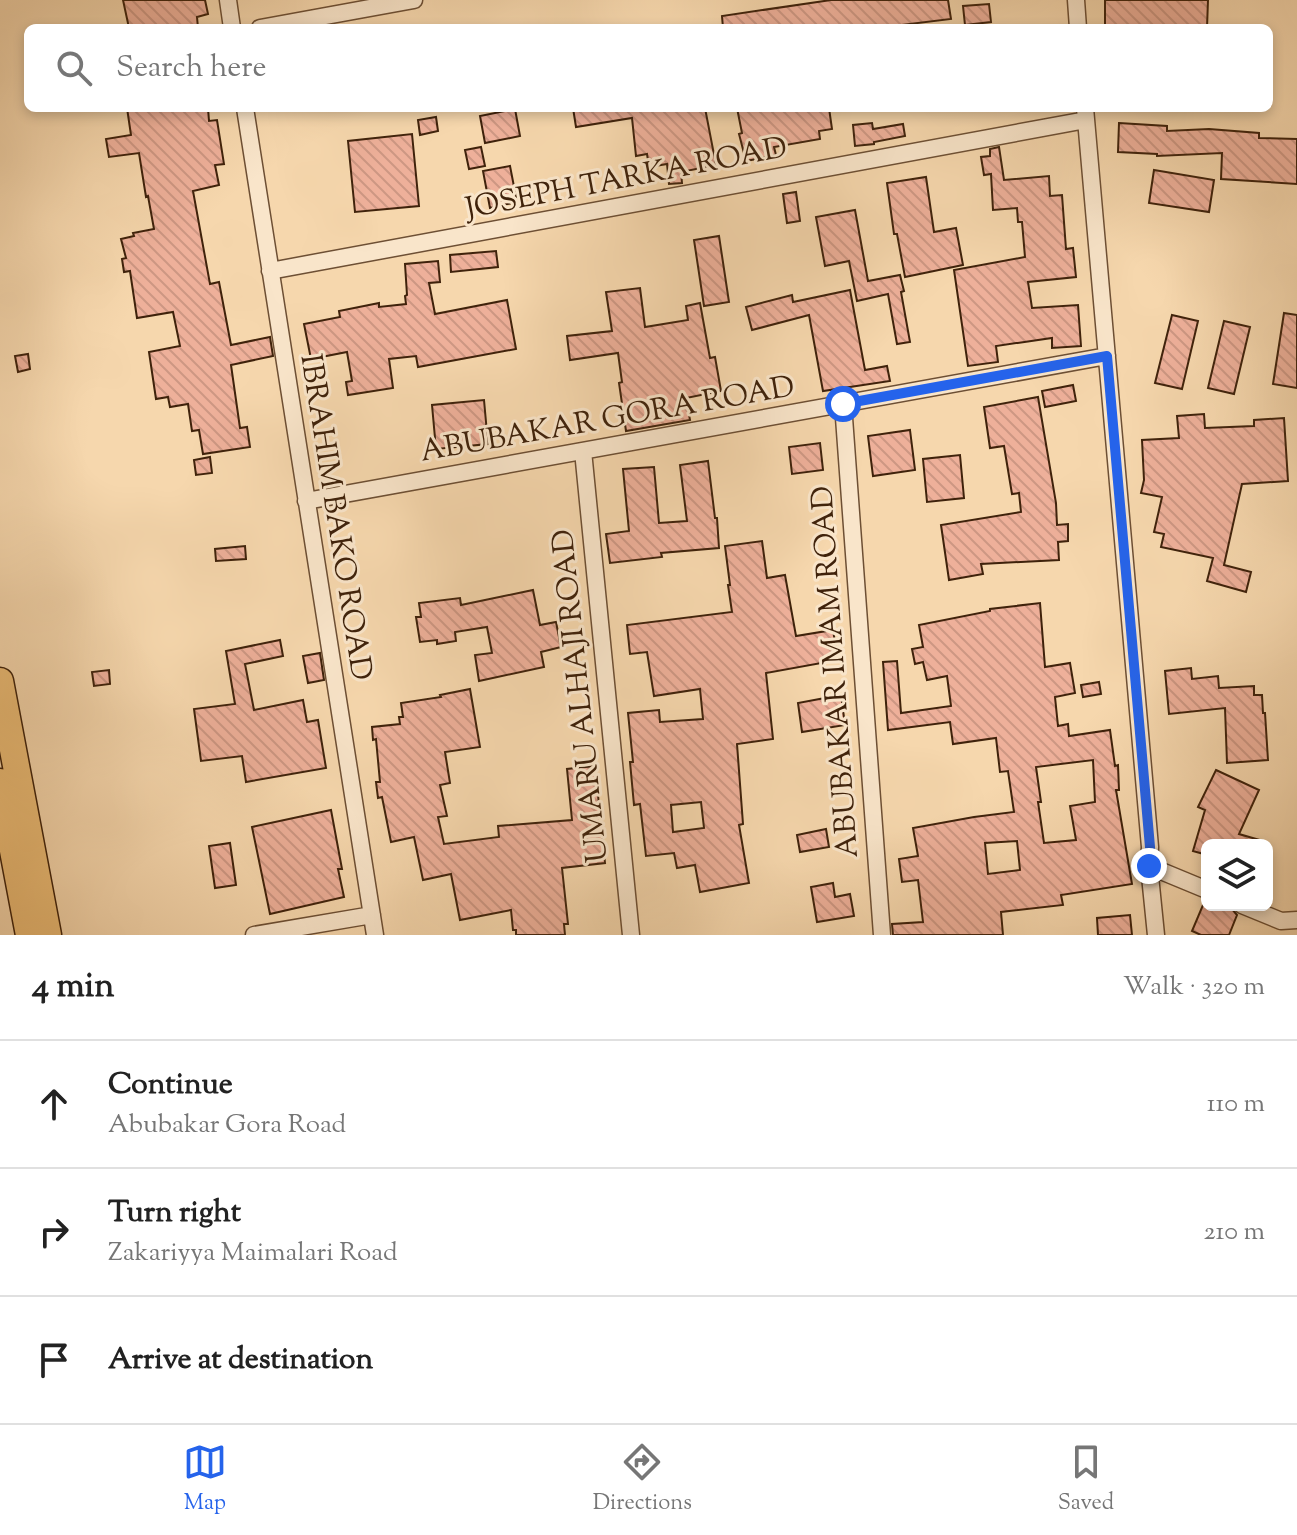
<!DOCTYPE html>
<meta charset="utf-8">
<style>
body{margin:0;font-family:"Sorts Mill Goudy",serif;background:#f6f6f6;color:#222}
.controls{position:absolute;right:24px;bottom:24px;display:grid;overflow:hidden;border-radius:12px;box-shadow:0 4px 12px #0003}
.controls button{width:72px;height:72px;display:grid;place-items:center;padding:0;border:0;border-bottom:2px solid #e0e0e0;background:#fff;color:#222;font:40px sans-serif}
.stop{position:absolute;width:24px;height:24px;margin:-18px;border:6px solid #2563eb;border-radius:50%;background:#fff}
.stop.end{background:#2563eb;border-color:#fff;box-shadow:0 2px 8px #0008}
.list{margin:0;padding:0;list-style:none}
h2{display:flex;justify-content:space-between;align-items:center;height:104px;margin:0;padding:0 32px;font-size:34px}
h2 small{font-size:26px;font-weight:400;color:#767676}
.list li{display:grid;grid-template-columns:52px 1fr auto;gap:24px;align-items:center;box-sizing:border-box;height:128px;padding:0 32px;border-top:2px solid #e0e0e0}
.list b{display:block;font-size:30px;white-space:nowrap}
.list p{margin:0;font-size:26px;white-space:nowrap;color:#767676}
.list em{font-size:26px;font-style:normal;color:#767676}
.icon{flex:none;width:44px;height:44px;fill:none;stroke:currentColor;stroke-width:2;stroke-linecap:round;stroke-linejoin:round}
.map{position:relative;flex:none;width:1297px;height:935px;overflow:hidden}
.search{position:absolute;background:#fff;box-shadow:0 4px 12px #0003;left:24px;right:24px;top:24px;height:88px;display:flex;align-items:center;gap:20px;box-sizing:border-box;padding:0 28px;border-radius:12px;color:#767676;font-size:30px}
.sheet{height:488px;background:#fff}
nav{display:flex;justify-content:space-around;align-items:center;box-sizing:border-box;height:112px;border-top:2px solid #e0e0e0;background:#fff;font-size:22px;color:#767676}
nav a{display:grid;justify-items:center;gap:4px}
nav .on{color:#2563eb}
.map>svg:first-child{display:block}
.building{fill:url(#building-back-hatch);stroke:#3f220b;stroke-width:2;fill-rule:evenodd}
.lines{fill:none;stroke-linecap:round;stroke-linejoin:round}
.minor-casing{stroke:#6d4f34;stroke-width:19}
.trunk-casing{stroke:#3f220b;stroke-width:29}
.minor{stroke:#f9e5ca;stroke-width:16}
.trunk{stroke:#ebbc76;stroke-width:26}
.route{stroke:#2563eb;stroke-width:10}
.labels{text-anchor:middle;stroke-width:6;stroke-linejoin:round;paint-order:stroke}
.street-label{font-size:30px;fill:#3f220b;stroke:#f9e5ca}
</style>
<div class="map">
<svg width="1297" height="935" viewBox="0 0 1297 935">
<defs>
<pattern id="building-back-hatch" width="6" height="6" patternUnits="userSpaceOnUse" patternTransform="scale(2)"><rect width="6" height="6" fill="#eeb09a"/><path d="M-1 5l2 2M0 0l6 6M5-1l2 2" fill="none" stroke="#cd9783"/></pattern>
</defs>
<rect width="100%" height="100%" fill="#f6d7ad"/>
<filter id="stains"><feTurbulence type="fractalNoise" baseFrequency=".0025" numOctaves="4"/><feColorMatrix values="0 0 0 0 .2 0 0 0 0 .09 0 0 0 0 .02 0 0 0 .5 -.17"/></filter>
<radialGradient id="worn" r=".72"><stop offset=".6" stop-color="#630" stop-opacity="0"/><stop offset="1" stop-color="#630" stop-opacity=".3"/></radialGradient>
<path class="building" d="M123,0H205L208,14L197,17L198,28H129Z
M831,0H948L951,19L877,28H723L722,16Z
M1105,0H1208L1207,28H1105Z
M989,4L991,22L965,25L963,6Z
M127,108H208L209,121L217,120L224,164L215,165L219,185L193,191L210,284L219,282L231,345L270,337L273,356L231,365L240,428L247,427L250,447L203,454L199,430L192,431L188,404L170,407L168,397L156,399L149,352L180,346L173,312L137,318L130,271L124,272L122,259L126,258L121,239L134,236L133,233L154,229L148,196L146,197L139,153L109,157L106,139L131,135Z
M573,108H705L716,165L681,172L682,183L669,184L667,164L649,167L647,154L636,156L632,118L576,127Z
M737,108H829L832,129L819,131L820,139L774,147L776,155L746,161L739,134L742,133Z
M515,109L520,136L485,143L480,116Z
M436,117L438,131L420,135L418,120Z
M872,123L873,129L903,124L905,136L874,142V144L855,146L853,125Z
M1119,123L1167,126V131L1209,129L1259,133V138L1297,139V184L1221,179L1222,153L1157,156V154L1118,152Z
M412,134L419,206L355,212L348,141Z
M481,147L485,166L469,169L465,150Z
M999,147L1004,180L1049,176L1050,196L1062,195L1066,249L1073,248L1076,277L1028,282L1032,308L1078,305L1081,346L1052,348V338L996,346L998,362L968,366L954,270L1025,257L1022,222H1018L1017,208L993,210L991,174L984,175L981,157L990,156V149Z
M510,166L517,202L490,208L483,171Z
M1154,170L1214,180L1209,212L1149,203Z
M926,177L934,232L956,228L963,265L905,277L897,234H894L887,183Z
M796,192L800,221L787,223L783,194Z
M855,210L868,281L900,275L904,291L901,292L910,342L897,344L888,294L857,301L849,261L825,266L816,217Z
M719,236L729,302L704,306L694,240Z
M496,251L498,267L451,272L450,255Z
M438,261L440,282L429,283L435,314L507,300L516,349L418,367L416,356L389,359L393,388L348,395L346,382L352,381L347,352L311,359L304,324L340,317L339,311L379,303V307L406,304L405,296L407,295L405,264Z
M640,288L645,327L688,320L686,306L700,303L710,358L715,357L721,391L686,398L690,420L626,431L619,383L622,382L618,353L570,360L567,336L612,331L606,292Z
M850,290L865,370L887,366L890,381L823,391L809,315L752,330L746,307L792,295L793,302Z
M1284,313L1297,315V388L1273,384Z
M1172,315L1198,321L1182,389L1155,383Z
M1224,321L1250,327L1234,394L1208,388Z
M28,354L30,369L18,372L15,356Z
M1073,385L1076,401L1045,407L1042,391Z
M1038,397L1056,503L1057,525L1068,524V541L1058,542L1059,560L981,564L983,574L949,580L941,525L1021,512L1019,493L1012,494L1004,446L990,448L984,407Z
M484,400L488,444L436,449L432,405Z
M1204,414L1205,428L1254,426V420L1284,418L1288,481L1242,484L1224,565L1251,572L1246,592L1207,581L1213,558L1161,547L1164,534L1154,532L1162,497L1141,493L1144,480L1142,440L1179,438L1177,416Z
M910,430L915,470L873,476L868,436Z
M820,443L823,470L792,474L789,447Z
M960,455L964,498L927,502L923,459Z
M210,457L212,473L196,475L194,460Z
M708,461L715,518H717L719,548L661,553L662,557L610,563L606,534L629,531L623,469L654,467L659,523L687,521L680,465Z
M762,541L767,578L785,575L796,636L833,630L838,660L766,673L773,739L737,744L743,824L739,825L749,883L700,892L695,865L677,868L674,853L646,856L640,804L634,805L630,762H633L628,713L659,710L660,722L703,719L700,689L654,696L647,652L630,654L627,625L732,612L728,585H730L725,546ZM701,802L704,828L673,832L671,805Z
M245,546L246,559L216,561L215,549Z
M533,590L540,625L556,622L561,647L541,652L544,667L479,681L475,655L492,653L487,627L455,632L456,641L437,644V640L420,642L416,617H421L419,603L460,598L461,605Z
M1040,603L1045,667L1070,663L1075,693L1055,697L1058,726L1068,724L1069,736L1110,730L1115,766L1118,765L1119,790H1116L1132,884L1061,895L1063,905L1001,912L1003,935H893L892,924L923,922L918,880L902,882L899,859L918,856L913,828L974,817L1014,812L1008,771L1000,772L996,738L953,744L950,722L888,730L883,662L897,661L901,713L951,706L947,676L927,680L923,662L915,664L912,649L923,647L919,625L990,611V609ZM1093,760L1095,802L1070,806L1076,840L1044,843L1038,802H1041L1036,767ZM1017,841L1020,870L988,874L985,843Z
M280,640L283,656L245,664L254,710L303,700L307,722L318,720L326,768L246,782L242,756L201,761L194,709L235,704L226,651Z
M320,653L324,680L308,683L303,656Z
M1191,668L1192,679L1218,676L1219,688L1254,686V695H1262L1263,713H1265L1268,760L1227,763L1225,708L1169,714L1165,671Z
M109,670L110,684L94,686L92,672Z
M1099,682L1101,694L1083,697L1081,685Z
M470,689L480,747L445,752L450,783L440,785L447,816L438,817L444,844L499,837L498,826L572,820L567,769L595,766L605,863L562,868L568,924H564L565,935H516V930H513L511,910L460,920L451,874L423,880L414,837L391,842L382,797L378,798L376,782H380L376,739L373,740L372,727L400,724L399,717H403L401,703L441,697L440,695Z
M841,695L845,725L802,732L798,703Z
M1216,770L1259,790L1239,834L1263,841L1262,845H1207V855L1193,851L1205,810L1198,807Z
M331,810L342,869H338L344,897L270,914L252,827Z
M826,829L829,847L800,852L797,835Z
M230,843L236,885L215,888L209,846Z
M833,883L835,897L850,894L854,916L817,922L811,887Z
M1203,905H1222L1232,909L1237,915L1229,935H1201L1192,931Z
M1130,915L1132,935H1098L1097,918Z"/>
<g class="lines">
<defs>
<path id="minor" d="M228,0L232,28
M1076,0L1078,28
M260,28L414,0
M245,108L375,935
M1085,108L1150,847L1149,866L1156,935
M270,271L1086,120
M843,404L882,935
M583,451L631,935
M306,501L1107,356
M1149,866L1207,890
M1242,905L1281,921L1297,920
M254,935L372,915"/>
<path id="trunk" d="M0,681L48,935
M0,782L29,935"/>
</defs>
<use href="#minor" class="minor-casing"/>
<use href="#trunk" class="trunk-casing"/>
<use href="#minor" class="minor"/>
<use href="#trunk" class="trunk"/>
</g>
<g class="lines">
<path class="route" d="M843,404L1107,356L1150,847L1149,866"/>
</g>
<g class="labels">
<g class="street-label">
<text transform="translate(626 177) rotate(-11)" y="10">JOSEPH TARKA ROAD</text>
<text transform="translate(607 418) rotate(-10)" y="10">ABUBAKAR GORA ROAD</text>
<text transform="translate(337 517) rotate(81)" y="10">IBRAHIM BAKO ROAD</text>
<text transform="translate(834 672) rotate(-94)" y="10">ABUBAKAR IMAM ROAD</text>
<text transform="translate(579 696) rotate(-96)" y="10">UMARU ALHAJI ROAD</text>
</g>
</g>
<rect width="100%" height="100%" filter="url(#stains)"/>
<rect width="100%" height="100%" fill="url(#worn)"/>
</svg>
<div class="controls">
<button><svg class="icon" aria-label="layers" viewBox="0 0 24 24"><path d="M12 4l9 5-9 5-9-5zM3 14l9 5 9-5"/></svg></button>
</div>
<div class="stop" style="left:843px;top:404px"></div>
<div class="stop end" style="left:1149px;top:866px"></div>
<div class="search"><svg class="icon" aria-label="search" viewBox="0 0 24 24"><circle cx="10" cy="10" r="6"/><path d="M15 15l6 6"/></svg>Search here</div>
</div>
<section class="sheet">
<h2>4 min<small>Walk · 320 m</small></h2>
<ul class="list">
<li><svg class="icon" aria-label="ahead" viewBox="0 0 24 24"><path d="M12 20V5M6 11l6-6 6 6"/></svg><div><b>Continue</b><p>Abubakar Gora Road</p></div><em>110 m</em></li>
<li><svg class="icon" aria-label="right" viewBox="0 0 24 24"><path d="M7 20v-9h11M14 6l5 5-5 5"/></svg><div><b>Turn right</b><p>Zakariyya Maimalari Road</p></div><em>210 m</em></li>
<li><svg class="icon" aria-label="arrive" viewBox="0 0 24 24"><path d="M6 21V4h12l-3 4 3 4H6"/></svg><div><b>Arrive at destination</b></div></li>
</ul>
</section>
<nav>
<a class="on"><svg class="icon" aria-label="map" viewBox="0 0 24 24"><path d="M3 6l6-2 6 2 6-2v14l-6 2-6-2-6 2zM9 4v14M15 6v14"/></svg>Map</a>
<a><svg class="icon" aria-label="directions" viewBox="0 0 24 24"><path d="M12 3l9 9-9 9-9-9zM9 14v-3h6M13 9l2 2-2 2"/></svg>Directions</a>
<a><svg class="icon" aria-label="saved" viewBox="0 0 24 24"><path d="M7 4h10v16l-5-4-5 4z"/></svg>Saved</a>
</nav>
